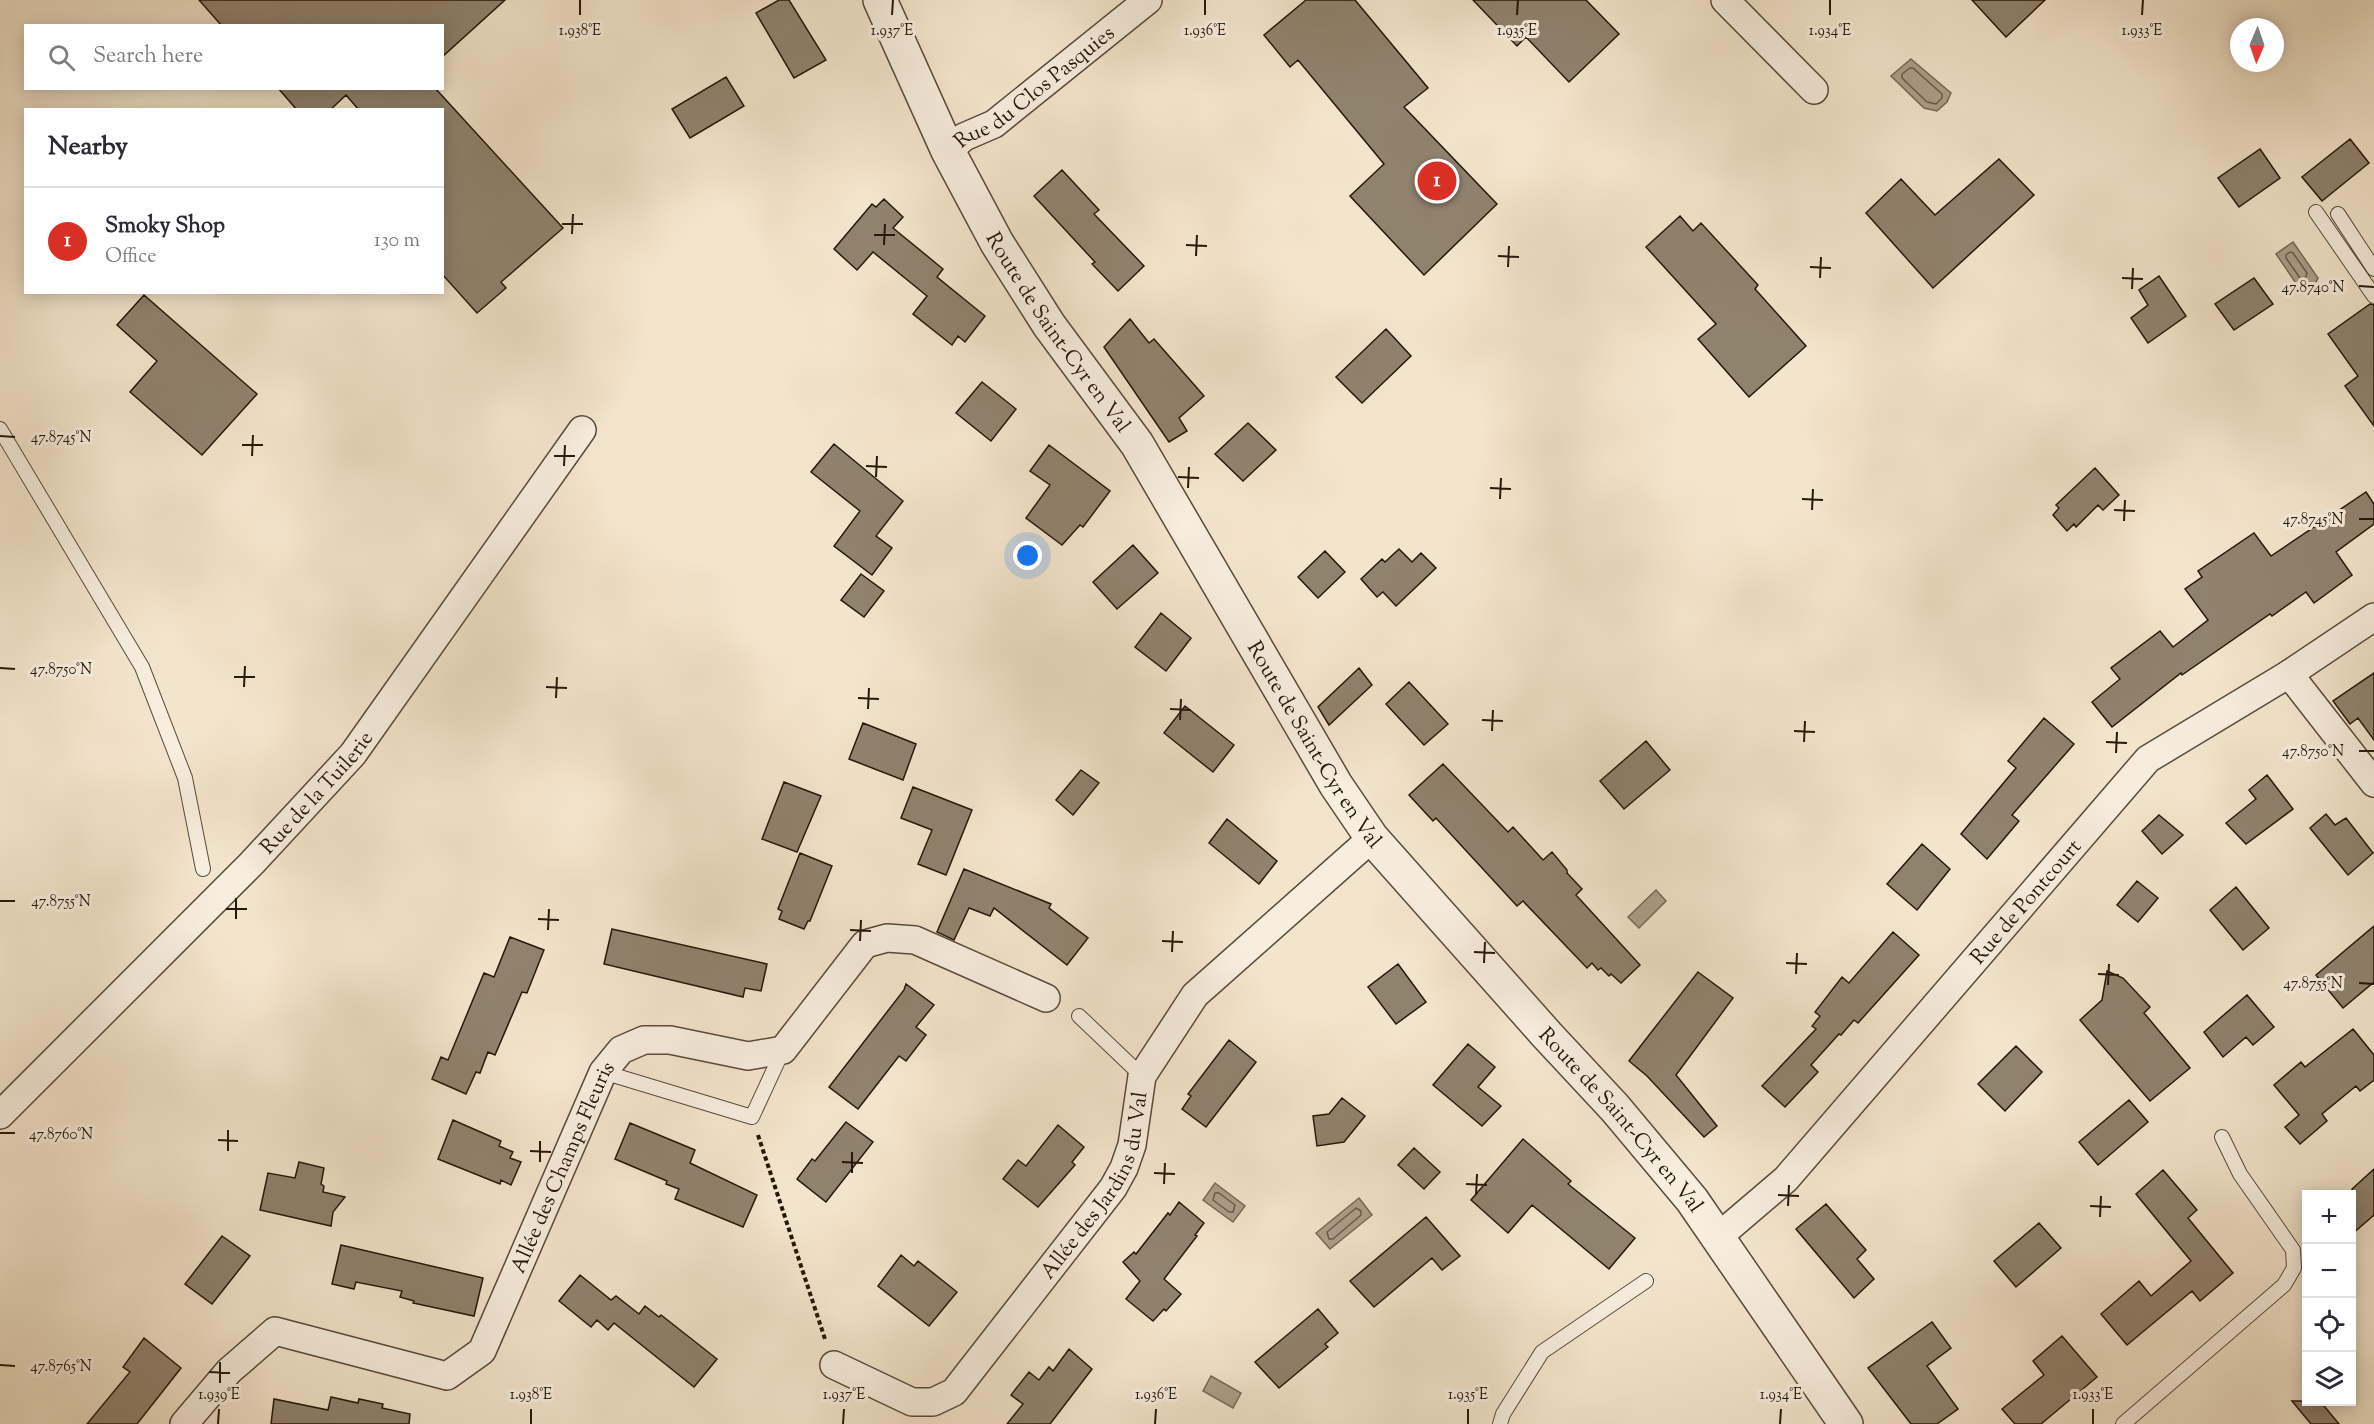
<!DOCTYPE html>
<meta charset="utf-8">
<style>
body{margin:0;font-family:"Sorts Mill Goudy",serif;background:#f7f7f7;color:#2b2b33}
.controls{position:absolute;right:18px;bottom:18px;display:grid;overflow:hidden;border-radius:0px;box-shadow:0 3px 15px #0003}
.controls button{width:54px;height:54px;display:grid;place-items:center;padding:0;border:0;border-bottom:2px solid #e1e1e2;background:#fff;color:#2b2b33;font:30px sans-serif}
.compass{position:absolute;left:2230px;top:18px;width:54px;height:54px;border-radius:50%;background:#fff;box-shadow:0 3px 15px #0003;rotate:182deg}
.you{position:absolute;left:1028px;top:556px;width:21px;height:21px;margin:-15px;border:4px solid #fff;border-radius:50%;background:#1a73e8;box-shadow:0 0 0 9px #1a73e833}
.badge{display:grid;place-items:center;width:39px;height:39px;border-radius:50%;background:#d93025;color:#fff;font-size:20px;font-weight:700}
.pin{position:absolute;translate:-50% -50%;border:3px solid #fff;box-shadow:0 2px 6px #0006}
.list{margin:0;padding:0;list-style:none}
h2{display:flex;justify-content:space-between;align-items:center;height:78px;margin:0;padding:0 24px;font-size:26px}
h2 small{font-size:20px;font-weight:400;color:#7c7c81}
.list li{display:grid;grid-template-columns:39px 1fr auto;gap:18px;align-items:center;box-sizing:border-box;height:108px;padding:0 24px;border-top:2px solid #e1e1e2}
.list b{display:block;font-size:22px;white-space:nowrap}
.list p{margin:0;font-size:20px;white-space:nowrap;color:#7c7c81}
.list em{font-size:20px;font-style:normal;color:#7c7c81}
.icon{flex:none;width:33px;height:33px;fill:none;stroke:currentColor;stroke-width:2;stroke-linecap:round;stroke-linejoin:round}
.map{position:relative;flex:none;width:2374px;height:1424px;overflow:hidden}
.search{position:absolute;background:#fff;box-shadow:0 3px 15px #0003;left:24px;top:24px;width:420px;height:66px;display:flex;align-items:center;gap:15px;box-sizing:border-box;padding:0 21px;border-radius:0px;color:#7c7c81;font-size:22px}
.panel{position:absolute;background:#fff;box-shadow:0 3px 15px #0003;left:24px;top:108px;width:420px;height:186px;border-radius:0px}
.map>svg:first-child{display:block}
.water{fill:#ad9f8a;stroke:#776956;stroke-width:1.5}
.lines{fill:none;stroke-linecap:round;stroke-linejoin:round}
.shore{stroke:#695c4a;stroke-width:1.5}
.building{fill:#90836e;stroke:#251809;stroke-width:1.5}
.service-casing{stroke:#584b3a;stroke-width:16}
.minor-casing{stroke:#584b3a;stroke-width:30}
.tertiary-casing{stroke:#584b3a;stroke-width:36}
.path{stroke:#251809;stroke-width:4;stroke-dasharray:4.5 3;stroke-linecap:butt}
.service{stroke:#f7eede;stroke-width:14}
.minor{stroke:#f7eede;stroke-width:27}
.tertiary{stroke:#f7eede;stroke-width:33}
.ticks{fill:none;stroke:#251809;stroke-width:2}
.labels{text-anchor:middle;stroke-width:6;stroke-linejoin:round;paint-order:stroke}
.street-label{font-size:21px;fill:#251809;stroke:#f7eede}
.ticks-label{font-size:15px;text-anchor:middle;fill:#251809;stroke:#f7eede;stroke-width:6;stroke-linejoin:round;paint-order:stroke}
</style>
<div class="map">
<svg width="2374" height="1424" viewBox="0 0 2374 1424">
<rect width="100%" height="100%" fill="#f3e5cc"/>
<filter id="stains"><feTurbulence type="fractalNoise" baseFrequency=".00333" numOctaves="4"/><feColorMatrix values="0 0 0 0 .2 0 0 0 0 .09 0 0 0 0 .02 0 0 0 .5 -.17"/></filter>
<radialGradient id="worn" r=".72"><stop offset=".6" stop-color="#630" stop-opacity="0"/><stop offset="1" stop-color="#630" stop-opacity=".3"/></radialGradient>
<path class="water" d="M1911,59L1951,93L1947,102L1937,111L1924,108L1891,76Z
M2293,242L2318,278L2315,284L2308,283L2300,289L2276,254Z
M1656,890L1666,901L1639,928L1628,917Z
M1215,1183L1245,1206L1233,1222L1203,1200Z
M1359,1198L1372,1215L1330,1249L1316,1233Z
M1211,1376L1241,1393L1233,1408L1203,1391Z"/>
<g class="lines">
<path class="shore" d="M1910,68H1913L1942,94V98L1936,104L1927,102L1902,78V74Z
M2290,252L2293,253L2307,273L2306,277L2300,278L2286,258V255Z
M1215,1193H1219L1235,1205L1233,1212H1229L1213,1200Z
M1356,1208L1361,1211V1215L1333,1239H1329L1327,1232Z"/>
</g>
<path class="building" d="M199,0H505L442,57V26H222Z
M779,0H789L826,60L794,78L756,13Z
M1306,0H1355L1428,88L1404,107L1497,204L1424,275L1350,196L1384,164L1298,60L1290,67L1264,35Z
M1473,0H1586L1619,34L1569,82L1526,37L1517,46Z
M1972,0H2045L2006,37Z
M726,77L744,106L690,138L672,109Z
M278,88H435L563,228L501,282L506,288L477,313L442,274V110H359L346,95L330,110H297Z
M2350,139L2369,163L2322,201L2302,177Z
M2260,149L2280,178L2239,207L2218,178Z
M1999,159L2034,195L1933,288L1866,213L1901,179L1935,215Z
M1062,170L1099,210L1094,214L1144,266L1118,291L1092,264L1095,262L1034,196Z
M884,199L903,217L893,228L943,269L937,277L985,316L965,342L958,336L952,345L913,314L927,296L873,252L857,270L834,249L872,204L876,207Z
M1680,216L1693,231L1701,223L1758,285L1755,289L1806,346L1749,397L1698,339L1716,324L1646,247Z
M2159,276L2186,316L2148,343L2131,318L2148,305L2139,290Z
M2254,278L2273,304L2234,330L2215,304Z
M144,295L257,394L202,455L130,392L157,361L117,325Z
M2370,304L2374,305V426L2345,386L2358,376L2328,334Z
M1130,319L1149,343L1154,339L1204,396L1179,418L1187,431L1169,442L1104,347Z
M1386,329L1411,356L1362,403L1336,377Z
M982,382L1016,409L991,441L956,413Z
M1248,423L1276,450L1243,481L1215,454Z
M834,444L903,501L876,536L892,548L872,575L834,546L860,511L811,472Z
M1049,445L1110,491L1083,527L1080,525L1062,545L1026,518L1050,485L1030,471Z
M2095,468L2119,495L2103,510L2098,505L2076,527L2074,524L2067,531L2053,515L2059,508L2056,505Z
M2366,492L2374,504V524L2336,552L2352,575L2314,603L2306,592L2272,616L2270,614L2182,675L2181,673L2112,727L2092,702L2120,679L2111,668L2160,631L2173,647L2208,620L2185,589L2202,577L2198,571L2254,533L2271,556Z
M1133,545L1158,573L1117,609L1093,582Z
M1399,549L1412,562L1421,553L1436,568L1396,606L1383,592L1377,597L1361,579L1382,559L1385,562Z
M1325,551L1345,572L1318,598L1298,577Z
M861,574L884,591L864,617L841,600Z
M1161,613L1191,638L1166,671L1135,647Z
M1359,668L1372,685L1329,725L1318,707Z
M2374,673V740L2358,718L2350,724L2333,701Z
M1409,682L1448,724L1424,745L1386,704Z
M1185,706L1234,745L1213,772L1164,733Z
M2044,718L2074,744L2012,815L2019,821L1987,859L1961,834L2016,768L2008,761Z
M863,723L916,744L903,780L849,759Z
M1646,741L1670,770L1624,809L1600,781Z
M1443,764L1508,832L1513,827L1543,860L1552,852L1567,870V873L1582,889L1576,895L1640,965L1621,983L1611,974L1609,976L1601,968L1598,970L1592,963L1587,968L1523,901L1517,906L1436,818L1433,821L1409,795Z
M1081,770L1099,783L1073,815L1056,800Z
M2267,775L2293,809L2246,844L2226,823L2256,799L2249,790Z
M784,782L821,796L797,852L762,839Z
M913,787L972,810L946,875L918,864L932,830L901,818Z
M2326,814L2335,825L2346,818L2373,853L2348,875L2310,828Z
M2159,815L2183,835L2162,854L2142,831Z
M1227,819L1277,861L1259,884L1209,843Z
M1922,844L1950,869L1917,910L1887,884Z
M800,853L832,866L810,921H808L804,929L779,919L782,911L778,909Z
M964,869L1051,904L1049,908L1088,938L1067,965L994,908L990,916L969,908L954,940L937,932Z
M2137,881L2158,898L2138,922L2117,905Z
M2236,887L2269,928L2243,950L2210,910Z
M2374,926V982L2343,1008L2316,975Z
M612,929L767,964L761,991L745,988L743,997L604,964Z
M1893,932L1919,955L1858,1023L1854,1020L1841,1035L1839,1034L1811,1065L1818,1072L1785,1107L1762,1086L1816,1029L1812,1026L1820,1016L1815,1012L1842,977L1849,983Z
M510,937L544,950L527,993L522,992L495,1055L488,1052L480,1073L476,1072L466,1094L432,1079L441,1057L448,1060L484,973L494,977Z
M1398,964L1426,1002L1396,1024L1368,987Z
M2107,971L2123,978L2150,1007L2144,1013L2190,1068L2150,1101L2080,1020L2102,1000Z
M1698,972L1733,998L1676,1075L1717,1126L1704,1137L1647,1076L1629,1061Z
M906,984L934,1005L916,1027L926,1035L906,1061L899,1056L858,1109L829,1087L904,990Z
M2247,995L2274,1027L2253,1045L2246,1037L2223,1057L2204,1032Z
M2353,1029L2374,1055V1080L2360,1091L2356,1086L2322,1114L2327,1121L2300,1144L2285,1127L2299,1115L2274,1085L2301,1062L2305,1067Z
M1229,1040L1256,1062L1206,1127L1182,1109L1191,1096L1188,1094Z
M1468,1044L1495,1067L1478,1087L1501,1106L1482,1126L1433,1085Z
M2016,1046L2042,1072L2005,1111L1978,1084Z
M1342,1098L1365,1116L1344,1142L1317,1146L1313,1116L1329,1114Z
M2129,1100L2148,1122L2098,1165L2079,1142Z
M453,1120L501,1141L499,1146L513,1152L510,1158L521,1162L511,1185L501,1180L500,1184L438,1159Z
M846,1122L873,1142L826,1202L797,1179L812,1159L815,1161Z
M630,1123L695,1150L690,1163L757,1195L743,1227L675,1199L679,1189L666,1184L667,1181L615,1159Z
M1058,1125L1084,1147L1072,1162L1075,1165L1038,1207L1003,1179L1018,1160L1026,1166Z
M1523,1139L1571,1181L1568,1184L1635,1238L1609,1269L1532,1205L1508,1233L1471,1200Z
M1414,1148L1440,1172L1424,1189L1398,1165Z
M299,1162L324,1168L321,1184L324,1186L323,1192L345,1197L333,1212L331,1226L260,1210L268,1173L295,1178Z
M2374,1169V1215L2352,1234V1189Z
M2163,1170L2197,1210L2188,1218L2233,1273L2200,1301L2192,1291L2127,1345L2101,1314L2139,1281L2151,1296L2191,1261L2136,1194Z
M1179,1202L1204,1223L1195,1235L1197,1236L1164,1279L1181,1294L1166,1311L1164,1309L1153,1321L1126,1299L1140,1281L1123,1262L1134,1252L1136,1254L1168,1213L1170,1215Z
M1826,1204L1866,1250L1857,1259L1874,1279L1854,1298L1796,1229Z
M1426,1217L1460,1256L1442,1270L1432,1258L1374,1307L1350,1281Z
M2039,1223L2061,1248L2016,1287L1994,1261Z
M222,1236L250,1256L212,1304L185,1284Z
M341,1245L483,1278L474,1316L413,1303L414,1301L400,1297L402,1291L356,1282L354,1289L332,1284Z
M901,1255L914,1266L918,1261L957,1292L929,1326L878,1286Z
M580,1275L611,1300L616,1296L639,1314L645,1306L659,1317L661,1315L717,1359L694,1387L614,1323L608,1330L597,1320L591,1327L559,1301Z
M1318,1309L1338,1333L1325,1344L1328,1347L1279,1388L1255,1362Z
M1932,1322L1951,1348L1927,1366L1958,1409L1937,1424H1911L1868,1368Z
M2062,1336L2097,1377L2041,1424H2015L2002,1409L2044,1375L2033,1361Z
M144,1338L181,1368L137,1424H87L130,1372L123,1367Z
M1069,1349L1092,1369L1050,1424H1007L1023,1404L1011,1395L1029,1372L1039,1380L1049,1367L1053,1371Z
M331,1397L358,1403L359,1399L383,1404L382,1408L410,1414L409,1424H271L274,1399L328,1410Z
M2292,1401H2320L2339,1424H2311Z"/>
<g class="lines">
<defs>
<path id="service" d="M2316,212L2374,296
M2338,214L2374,269
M0,429L142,667L185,778L203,869
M1079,1016L1142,1076
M603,1072L752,1117L783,1050
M1500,1424L1503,1414L1542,1352L1646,1281
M2123,1424L2284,1285L2294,1268L2293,1250L2240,1174L2222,1137"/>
<g id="minor">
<path d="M1725,0L1814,90"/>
<path id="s1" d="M948,151L964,137L994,124L1148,0"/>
<path d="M2289,674L2374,783"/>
<path id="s2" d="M0,1115L252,863L353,754L582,430"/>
<path id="s3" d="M1718,1237L1786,1179L2148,759L2289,674L2374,617"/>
<path id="s4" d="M834,1365L912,1402H933L954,1392L1113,1188L1124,1168L1132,1145L1142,1076L1195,995L1372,838"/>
<path id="s5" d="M184,1424L229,1371L275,1331L447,1376L482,1351L603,1072L621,1050L644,1040H670L748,1056L783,1050L865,944L887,938L915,940L1046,998"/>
</g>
<g id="tertiary">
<path id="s6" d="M880,0L948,151L997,243L1049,325L1137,444L1336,785L1372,838L1547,1035L1615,1108L1692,1200L1846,1424"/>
</g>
</defs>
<use href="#service" class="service-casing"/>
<use href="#minor" class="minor-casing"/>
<use href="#tertiary" class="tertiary-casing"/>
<path class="path" d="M758,1135L825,1339"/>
<use href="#service" class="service"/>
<use href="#minor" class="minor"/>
<use href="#tertiary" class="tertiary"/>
</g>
<path class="ticks" d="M580,15V0M892,15L893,0M1205,15V0M1517,15L1518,0M1830,15V0M2142,15L2143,0M562,224H583M572,234L573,214M874,235H895M884,245L885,224M1186,245L1207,246M1196,256L1197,235M1498,256L1519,257M1508,267L1509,246M1810,267L1831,268M1820,278L1821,257M2122,278L2143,279M2359,286L2374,287M2132,289L2133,268M0,436L15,437M242,445H263M252,456L253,435M554,456H575M564,466L565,445M866,466L887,467M876,477L877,456M1178,477L1199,478M1188,488L1189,467M1490,488L1511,489M1500,499L1501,478M1802,499L1823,500M1812,510L1813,489M2114,510L2135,511M2359,519H2374M2124,521L2125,500M0,668L15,669M234,677H255M244,687L245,666M546,687L567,688M556,698L557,677M858,698L879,699M868,709L869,688M1170,709L1191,710M1180,720L1181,699M1482,720L1503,721M1492,731L1493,710M1794,731L1815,732M1804,742L1805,721M2106,742L2127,743M2359,751H2374M2116,753L2117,732M0,901H15M226,909H247M236,919V898M538,919L559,920M548,930L549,909M850,930L871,931M860,941L861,920M1162,941L1183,942M1172,952L1173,931M1474,952L1495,953M1484,963L1485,942M1786,963L1807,964M1796,974L1797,953M2098,974L2119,975M2359,983L2374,984M2108,985L2109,964M0,1133H15M218,1140L238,1141M228,1151V1130M530,1151L551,1152M540,1162V1141M842,1162L863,1163M852,1173V1152M1154,1173L1175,1174M1164,1184L1165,1163M1466,1184L1487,1185M1476,1195L1477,1174M1778,1195L1799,1196M1788,1206L1789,1185M2090,1206L2111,1207M2100,1217L2101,1196M0,1365L15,1366M209,1372L230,1373M220,1383V1362M218,1424L219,1409M531,1424V1409M843,1424L844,1409M1155,1424L1156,1409M1468,1424V1409M1780,1424L1781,1409M2093,1424V1409"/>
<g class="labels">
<g class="street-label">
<text dy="7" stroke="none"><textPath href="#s1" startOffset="108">Rue du Clos Pasquies</textPath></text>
<text dy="7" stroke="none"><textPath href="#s6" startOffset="378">Route de Saint-Cyr en Val</textPath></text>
<text dy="7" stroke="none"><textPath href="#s6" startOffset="864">Route de Saint-Cyr en Val</textPath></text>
<text dy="7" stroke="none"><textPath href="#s2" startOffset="452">Rue de la Tuilerie</textPath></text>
<text dy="7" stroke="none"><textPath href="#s3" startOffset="456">Rue de Pontcourt</textPath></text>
<text dy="7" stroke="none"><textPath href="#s6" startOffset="1350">Route de Saint-Cyr en Val</textPath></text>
<text dy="7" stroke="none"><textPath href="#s5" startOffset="552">Allée des Champs Fleuris</textPath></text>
<text dy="7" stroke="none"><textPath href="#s4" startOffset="384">Allée des Jardins du Val</textPath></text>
</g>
</g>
<g class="ticks-label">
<text x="580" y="35">1.938°E</text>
<text x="892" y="35">1.937°E</text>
<text x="1205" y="35">1.936°E</text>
<text x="1517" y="35">1.935°E</text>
<text x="1830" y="35">1.934°E</text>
<text x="2142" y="35">1.933°E</text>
<text x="2313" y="292">47.8740°N</text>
<text x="61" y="442">47.8745°N</text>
<text x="2313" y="524">47.8745°N</text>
<text x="61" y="674">47.8750°N</text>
<text x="2313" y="756">47.8750°N</text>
<text x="61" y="906">47.8755°N</text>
<text x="2313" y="988">47.8755°N</text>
<text x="61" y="1139">47.8760°N</text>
<text x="61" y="1371">47.8765°N</text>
<text x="219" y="1399">1.939°E</text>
<text x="531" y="1399">1.938°E</text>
<text x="844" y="1399">1.937°E</text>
<text x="1156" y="1399">1.936°E</text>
<text x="1468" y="1399">1.935°E</text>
<text x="1781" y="1399">1.934°E</text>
<text x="2093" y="1399">1.933°E</text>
</g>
<rect width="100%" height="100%" filter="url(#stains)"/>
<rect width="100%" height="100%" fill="url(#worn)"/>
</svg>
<div class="controls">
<button>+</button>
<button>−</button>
<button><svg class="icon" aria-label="locate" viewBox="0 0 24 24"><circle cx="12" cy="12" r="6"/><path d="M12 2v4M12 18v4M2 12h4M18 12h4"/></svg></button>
<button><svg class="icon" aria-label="layers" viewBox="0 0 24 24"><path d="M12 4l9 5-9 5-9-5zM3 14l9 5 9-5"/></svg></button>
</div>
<svg class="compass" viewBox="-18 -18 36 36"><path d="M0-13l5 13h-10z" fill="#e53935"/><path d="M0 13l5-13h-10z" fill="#7c7c81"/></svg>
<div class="you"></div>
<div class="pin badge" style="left:1437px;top:181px">1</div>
<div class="search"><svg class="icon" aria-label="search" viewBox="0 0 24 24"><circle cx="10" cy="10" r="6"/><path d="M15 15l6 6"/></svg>Search here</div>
<section class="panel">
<h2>Nearby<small></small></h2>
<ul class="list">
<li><span class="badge">1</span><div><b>Smoky Shop</b><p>Office</p></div><em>130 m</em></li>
</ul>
</section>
</div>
